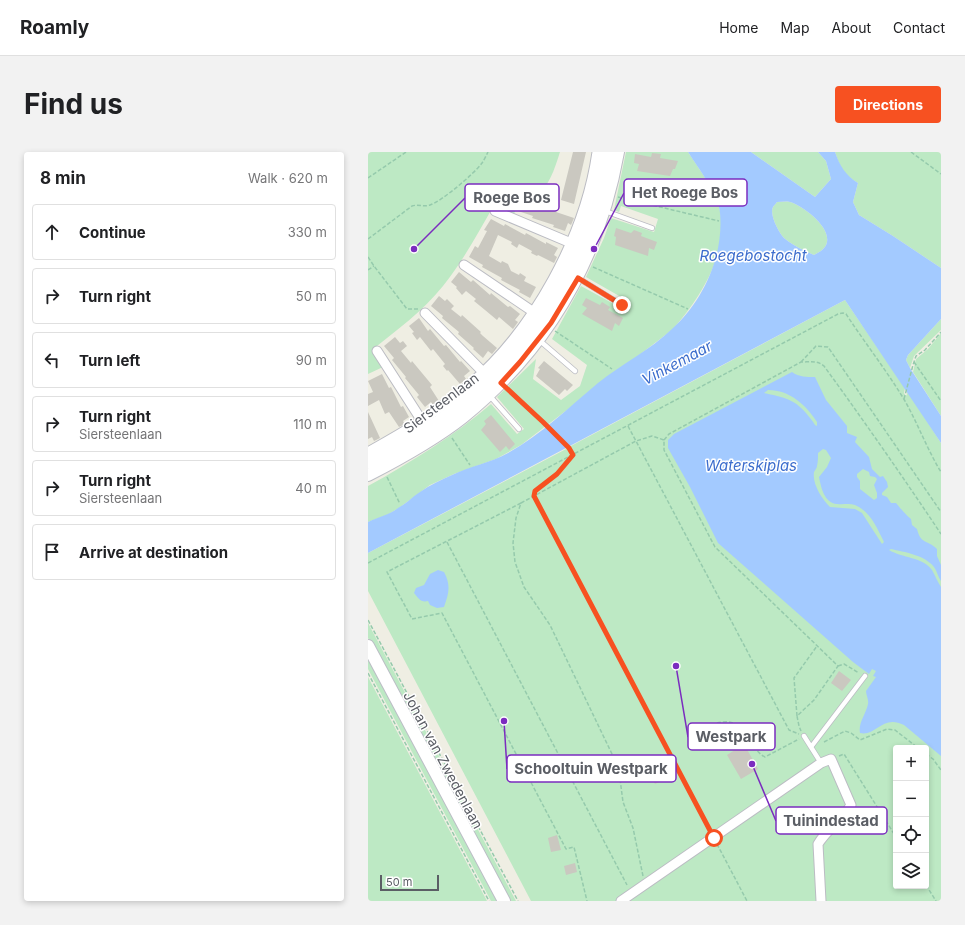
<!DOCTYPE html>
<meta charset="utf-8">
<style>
body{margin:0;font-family:Inter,sans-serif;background:#f2f2f2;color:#202124}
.controls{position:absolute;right:12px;bottom:12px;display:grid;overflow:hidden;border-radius:4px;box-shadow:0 2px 6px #0003}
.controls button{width:36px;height:36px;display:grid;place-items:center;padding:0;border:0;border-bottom:1px solid #e0e0e0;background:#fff;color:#202124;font:20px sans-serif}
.scale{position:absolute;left:12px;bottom:10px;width:59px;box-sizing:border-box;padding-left:4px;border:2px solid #5b5e65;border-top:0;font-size:11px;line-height:14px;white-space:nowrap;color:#5b5e65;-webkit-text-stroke:3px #fff;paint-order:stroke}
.stop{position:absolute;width:12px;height:12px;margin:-9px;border:3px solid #f75121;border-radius:50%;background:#fff}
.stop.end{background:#f75121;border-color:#fff;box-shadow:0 1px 4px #0008}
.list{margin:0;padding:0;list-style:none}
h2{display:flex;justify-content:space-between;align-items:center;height:52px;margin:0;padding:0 16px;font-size:17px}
h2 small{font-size:13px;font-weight:400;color:#757577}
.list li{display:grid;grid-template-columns:26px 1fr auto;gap:12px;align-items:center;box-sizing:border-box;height:56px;margin:0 8px 8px;padding:0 8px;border:1px solid #e0e0e0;border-radius:4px}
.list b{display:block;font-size:15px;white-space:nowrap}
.list p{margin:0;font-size:13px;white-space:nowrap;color:#757577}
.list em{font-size:13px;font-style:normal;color:#757577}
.icon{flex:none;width:22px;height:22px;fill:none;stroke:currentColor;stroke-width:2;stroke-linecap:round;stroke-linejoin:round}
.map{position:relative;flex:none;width:573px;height:749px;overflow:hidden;border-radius:4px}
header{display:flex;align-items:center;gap:24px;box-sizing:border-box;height:56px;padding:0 20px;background:#fff;border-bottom:1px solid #e0e0e0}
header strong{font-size:19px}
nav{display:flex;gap:22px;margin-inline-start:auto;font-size:14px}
.intro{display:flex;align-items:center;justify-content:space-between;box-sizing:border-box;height:96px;padding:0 24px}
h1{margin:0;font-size:28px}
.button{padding:10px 18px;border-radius:4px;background:#f75121;color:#fff;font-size:14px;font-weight:700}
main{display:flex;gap:24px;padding:0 24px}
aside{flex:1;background:#fff;border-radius:4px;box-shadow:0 2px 6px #0003}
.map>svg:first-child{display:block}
.green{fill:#bde9c4;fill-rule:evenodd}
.water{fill:#a3caff;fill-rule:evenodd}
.building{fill:#cac8c0}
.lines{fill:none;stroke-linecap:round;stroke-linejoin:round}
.service-casing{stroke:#bbbcc3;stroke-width:6}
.minor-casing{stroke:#bbbcc3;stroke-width:11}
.secondary-casing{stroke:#bcbec6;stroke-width:14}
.path{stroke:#95caac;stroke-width:1.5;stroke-dasharray:4 2;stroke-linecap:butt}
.service{stroke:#fff;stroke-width:4.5}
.minor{stroke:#fff;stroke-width:9}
.secondary{stroke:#fff;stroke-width:12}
.route{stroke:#f75121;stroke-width:5}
.labels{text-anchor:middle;stroke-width:3;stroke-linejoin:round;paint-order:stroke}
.street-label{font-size:14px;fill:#5b5e65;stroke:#fff}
.water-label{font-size:15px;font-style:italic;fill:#3c6dcd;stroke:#fff}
.leader{fill:none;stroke:#7b2cbf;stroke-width:1.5}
.callout-dot{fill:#7b2cbf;stroke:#fff;stroke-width:1.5}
.callout{fill:#fff;stroke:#7b2cbf;stroke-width:1.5}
.callout-label{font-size:15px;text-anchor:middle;font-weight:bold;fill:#5b5e65}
</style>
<header>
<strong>Roamly</strong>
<nav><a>Home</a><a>Map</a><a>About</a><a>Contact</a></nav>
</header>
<div class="intro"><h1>Find us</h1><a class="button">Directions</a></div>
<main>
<aside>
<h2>8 min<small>Walk · 620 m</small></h2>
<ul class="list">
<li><svg class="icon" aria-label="ahead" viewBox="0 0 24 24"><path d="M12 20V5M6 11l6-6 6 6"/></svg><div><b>Continue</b></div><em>330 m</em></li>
<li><svg class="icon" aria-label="right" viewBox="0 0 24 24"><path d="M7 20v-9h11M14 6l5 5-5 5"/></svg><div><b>Turn right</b></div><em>50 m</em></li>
<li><svg class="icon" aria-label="left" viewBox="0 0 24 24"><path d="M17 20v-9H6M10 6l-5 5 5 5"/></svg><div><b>Turn left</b></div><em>90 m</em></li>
<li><svg class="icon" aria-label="right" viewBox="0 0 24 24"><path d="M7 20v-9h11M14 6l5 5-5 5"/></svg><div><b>Turn right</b><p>Siersteenlaan</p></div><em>110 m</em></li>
<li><svg class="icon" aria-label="right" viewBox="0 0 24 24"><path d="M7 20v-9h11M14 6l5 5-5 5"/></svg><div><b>Turn right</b><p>Siersteenlaan</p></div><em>40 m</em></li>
<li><svg class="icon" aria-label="arrive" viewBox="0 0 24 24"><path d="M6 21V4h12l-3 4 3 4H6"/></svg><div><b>Arrive at destination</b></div></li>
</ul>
</aside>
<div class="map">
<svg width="573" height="749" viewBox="0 0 573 749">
<rect width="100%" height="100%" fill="#efeee3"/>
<path class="green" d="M0,0H192C189,9 183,31 174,37C169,40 161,36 156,35L146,62L126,53C110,81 95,109 75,134C55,159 29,178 4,198L15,215L0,222Z
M258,0H320C331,17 348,39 352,59C361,102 331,148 304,178L153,293L128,307L86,322L62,333L31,356L19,363L0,370V334C42,311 87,283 123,252L149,282L156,277L129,245L168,207L165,227L193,248L212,234L219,213L184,187L213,134L255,157L260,149L218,125L236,86L243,66L286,80L290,67L253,54L251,60L246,58Z
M383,0H450L458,9L463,27L447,45Z
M467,0H573V116L525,84L491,63L485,50L490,31C475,22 472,15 467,0Z
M409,50C413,50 418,49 422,50C435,54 462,74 459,90C458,96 452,100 446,103C436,98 425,94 416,86C411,81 401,62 405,55C406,53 408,52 409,50Z
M477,148L537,236L536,241L538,244L540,240L573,291V749H163L0,439V401L200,296L201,298L202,297L201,295ZM528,596H558V734H528Z
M573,167V178L546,204L542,216L538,208L540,203Z
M573,181V264L545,220L548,207L560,197Z
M0,471L148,749H141L0,486Z
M0,503L131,749H123L0,517Z
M0,525L119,749H0Z"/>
<path class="water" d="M320,0H383L447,45L463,27L458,9L450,0H467C472,14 477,23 490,31L485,50L491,63L525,84L573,116V167L540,203L538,208L542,216L573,264V291L477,148L0,401V370C10,365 21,363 30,356C38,352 44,345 52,340C62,333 73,328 84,323C102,314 122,311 140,301C173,283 201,255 230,231C254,212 282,198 304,177C335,149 356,104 352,61C351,43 330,16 320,0ZM409,50C413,50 418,49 422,50C435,54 462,74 459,90C458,96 452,100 446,103C436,98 425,94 416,86C411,81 401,62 405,55C406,53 408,52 409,50Z
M424,220C431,225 439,225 447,225L458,248L479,274V281L489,285L487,290L501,305L504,317L512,325L515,324L519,330L520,335L514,341V343L519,345L523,351H528C532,356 539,364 543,367L544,373L549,377C553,393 559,387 569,397V404L573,413V429C570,425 569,419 566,415C557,403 536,400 523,397L521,398C534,406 555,405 564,418C567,423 569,429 573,435V604L536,573C514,562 508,585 492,581C490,571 498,562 500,552C501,548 498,543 498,539L508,525L505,524L508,519L504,517L501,522L485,510L350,391L322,335L300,296V288L306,282ZM400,238C422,238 438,253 449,270V274L447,273C445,269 441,265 438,261C425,246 414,245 396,241ZM455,297L458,298L463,306L459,315L451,325C453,335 456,351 469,352C475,353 481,351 487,353C503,360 509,376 516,390L514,392L494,361L487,357L462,355C454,347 444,332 446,320C447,318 449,316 449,314C450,310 450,305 450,301ZM495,317L501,320L502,324L507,325L509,327L506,333L509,341V346L506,348L492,337V329L489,325V322Z
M70,418L76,420C83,433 81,441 76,455L69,456L62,453L60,449C53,451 50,446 46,441L48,436L56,433L62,422Z"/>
<path class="building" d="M205,0H218L206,52L193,48Z
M284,1L293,2L292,6L310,9L307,17H305L302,24L269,19L271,12L266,11L267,2L283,5Z
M164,39L179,44L177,52L190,56L188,60L206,66L203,73L200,71L197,79L185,75L186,73L164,66L165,64L150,59L155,44L162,46Z
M123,67L136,74L137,72L157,83L158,81L178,92V90L190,96L186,103L189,105L186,111L170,103L169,104L163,101L164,99L151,92L149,96L143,92L144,90L130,83L121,104L133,111L134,109L140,112L143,119L151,123L152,121L158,125L156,129L168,135L162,146L151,140L152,138L133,128L134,126L114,115L115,113L101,105L107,94L110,96L119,79L116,78Z
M248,76L263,81L266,78L274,81L273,84L289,90L286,98L281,96L280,104L247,93L248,85L246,84Z
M91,120L103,130L105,128L122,143L123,141L140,155L142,154L152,162L147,168L150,170L145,177L131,165L129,168L117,158L106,149L108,147L98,139L94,143L88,136L89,135L83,130Z
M71,144L77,149L79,147L86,154L83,157L93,165L94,163L113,180L112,181L115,184L129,196L124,202L120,199L115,206L105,197L106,196L90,182L91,180L74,166L75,164L63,154Z
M218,146L232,153L234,150L242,155L240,158L255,166L251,174L247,171L244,179L214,162L219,156L214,153Z
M51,166L60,179L62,177L76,194L78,193L92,210L93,209L102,219L96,224L98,227L92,232L80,218L79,219L75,214L77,212L65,197L63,199L52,185L49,188L44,181L46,180L41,174Z
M27,185L32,191L35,189L39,194L33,199L43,211L44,209L64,233L62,235L71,249L65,253L63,250L57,255L49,245L51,243L37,226L38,225L24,208L26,206L16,194Z
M176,209L205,233L199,239L197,237L191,243L168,224L172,217L170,216Z
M14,222L21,236L23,235L33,255L35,254L41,265L35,269L37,272L31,275L21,260L17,262L11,248L0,254V242L5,240L0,229Z
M0,260L12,286L6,289L4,285L0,287Z
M123,263L147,292L141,298L138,294L132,300L113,278L118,272L116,269Z
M471,519L483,528L474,539L463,531Z
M376,592L390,617L373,627L359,603Z
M289,622L293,629L287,632L284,626Z
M189,683L193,698L183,700L180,686Z
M207,711L209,720L198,723L196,714Z"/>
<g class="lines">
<defs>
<path id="service" d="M237,59L284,76
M210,126L254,153
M171,188L207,219
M121,243L151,277
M436,584L453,611
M443,595L497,524"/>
<path id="minor" d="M127,59L203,91
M96,113L170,163
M57,161L115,220
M9,199L54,269
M0,300C36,280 70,260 101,233C166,178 217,84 229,0
M253,749L453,611L463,607L483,653C474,668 459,677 450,692L453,749"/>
<path id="secondary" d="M0,310C24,297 48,284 71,269C134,225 184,161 213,91C225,61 232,31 239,0
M0,323C33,306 66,288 95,265C180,196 231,107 250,0
M0,494L136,749"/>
</defs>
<use href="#service" class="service-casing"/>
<use href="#minor" class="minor-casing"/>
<use href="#secondary" class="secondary-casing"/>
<path class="path" d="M543,0L573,22
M0,26L38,0
M250,45L351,69
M0,87L44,54C50,52 56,55 62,53C74,49 106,22 114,11C116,8 118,4 120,0
M0,105L6,114L39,157H51
M225,115L320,157
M0,118L6,114
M187,179L244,217
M433,210L448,194L460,195L573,360
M546,210L573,249
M139,236L201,296L205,303
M536,247L545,213L548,204L557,198L573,180
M260,274L421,578L431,582
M84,286L102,313
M296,288L301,282L433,210C442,210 449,208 456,214C496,269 535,325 573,382
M205,303L189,322L167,339L166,344L342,678
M19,325L32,352
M153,351L19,420L44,467L74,461L198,697L206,695L219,749
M79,390L259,733
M0,411L470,162L475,161L478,162C497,191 519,219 537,249C550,272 559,297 573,320
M0,468L150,749
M470,514L476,512L491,521
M0,521L121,749
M429,564L426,526L449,494
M349,571C354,570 361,569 365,571C381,577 383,598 397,605L431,587
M456,590L477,579L483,581L492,588L519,577L527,578L550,596
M558,602L565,607L573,618
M471,604L476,602L528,685
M349,692L379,749
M275,724L265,676L255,650L252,627L244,602L182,473L156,435L147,410L145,391L148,366L153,351L268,289L284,284L296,288V298L347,395L470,514L446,548L429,564L431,574L433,579
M558,733L568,749"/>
<use href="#service" class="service"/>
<use href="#minor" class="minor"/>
<use href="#secondary" class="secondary"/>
</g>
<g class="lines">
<path class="route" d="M254,153L210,126L183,171L152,210L133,231L175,270L201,296L205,303L189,322L167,339L166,344L346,686"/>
</g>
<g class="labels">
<g class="street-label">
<text transform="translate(73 251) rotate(-37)" y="5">Siersteenlaan</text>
<text transform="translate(75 608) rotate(62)" y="5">Johan van Zwedenlaan</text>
</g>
<g class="water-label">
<text x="385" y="109">Roegebostocht</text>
<text transform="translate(309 211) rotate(-28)" y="5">Vinkemaar</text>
<text x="383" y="319">Waterskiplas</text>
</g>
</g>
<path class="leader" d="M226 97L256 41M46 97L97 46M308 514L320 585M136 569L139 617M384 612L408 669"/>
<g class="callout-dot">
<circle cx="226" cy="97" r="4"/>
<circle cx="46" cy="97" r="4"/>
<circle cx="308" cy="514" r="4"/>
<circle cx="136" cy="569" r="4"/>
<circle cx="384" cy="612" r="4"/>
</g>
<g class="callout">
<rect x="256" y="27" width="123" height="27" rx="4"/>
<rect x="97" y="32" width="94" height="27" rx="4"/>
<rect x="320" y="571" width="87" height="27" rx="4"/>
<rect x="139" y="603" width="169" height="27" rx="4"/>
<rect x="408" y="655" width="111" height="27" rx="4"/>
</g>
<g class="callout-label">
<text x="317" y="46">Het Roege Bos</text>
<text x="144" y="51">Roege Bos</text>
<text x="363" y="590">Westpark</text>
<text x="223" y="622">Schooltuin Westpark</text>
<text x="463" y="674">Tuinindestad</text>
</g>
</svg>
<div class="controls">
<button>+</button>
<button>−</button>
<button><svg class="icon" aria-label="locate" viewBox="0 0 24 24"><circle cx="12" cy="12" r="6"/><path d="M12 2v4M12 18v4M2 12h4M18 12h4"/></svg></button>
<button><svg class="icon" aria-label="layers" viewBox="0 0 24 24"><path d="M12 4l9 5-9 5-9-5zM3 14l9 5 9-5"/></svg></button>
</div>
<div class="scale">50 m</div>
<div class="stop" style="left:346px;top:686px"></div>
<div class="stop end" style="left:254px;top:153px"></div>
</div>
</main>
